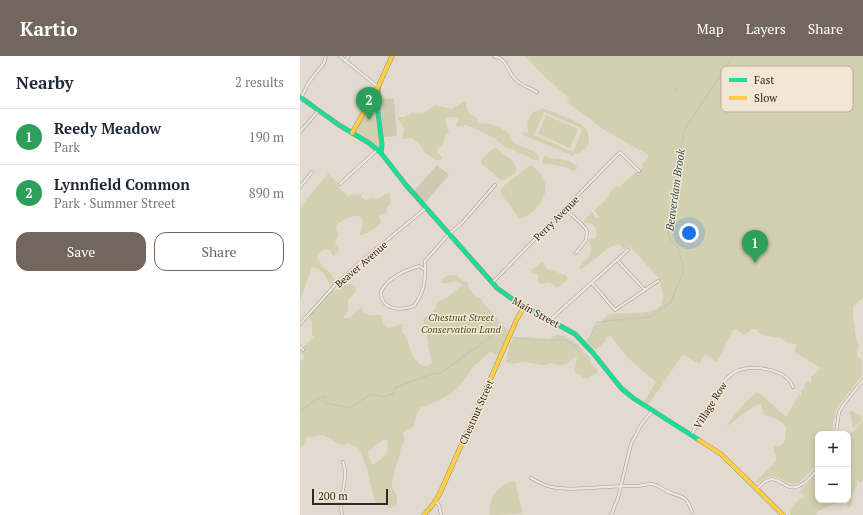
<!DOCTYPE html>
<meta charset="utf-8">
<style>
body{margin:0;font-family:"PT Serif",serif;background:#f2f2f3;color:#1f2937}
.controls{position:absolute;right:12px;bottom:12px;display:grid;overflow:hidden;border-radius:8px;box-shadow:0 2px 6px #0003}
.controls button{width:36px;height:36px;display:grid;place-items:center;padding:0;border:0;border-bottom:1px solid #e0e1e3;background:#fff;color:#1f2937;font:20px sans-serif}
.scale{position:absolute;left:12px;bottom:10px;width:76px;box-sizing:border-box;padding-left:4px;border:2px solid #352820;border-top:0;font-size:11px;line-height:14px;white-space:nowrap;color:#352820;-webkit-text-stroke:3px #f2e7d4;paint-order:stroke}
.you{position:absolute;left:389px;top:177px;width:14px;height:14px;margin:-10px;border:3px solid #fff;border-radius:50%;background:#1a73e8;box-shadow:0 0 0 6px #1a73e833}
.badge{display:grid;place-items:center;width:26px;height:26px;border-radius:50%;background:#72665d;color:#fff;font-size:13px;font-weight:700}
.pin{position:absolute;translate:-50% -33px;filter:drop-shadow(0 1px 2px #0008)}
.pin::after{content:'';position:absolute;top:21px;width:14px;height:12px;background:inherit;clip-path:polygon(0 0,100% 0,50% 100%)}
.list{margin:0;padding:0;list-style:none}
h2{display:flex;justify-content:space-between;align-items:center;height:52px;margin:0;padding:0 16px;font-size:17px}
h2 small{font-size:13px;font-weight:400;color:#747a83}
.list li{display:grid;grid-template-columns:26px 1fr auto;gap:12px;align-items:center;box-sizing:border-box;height:56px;padding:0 16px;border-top:1px solid #e0e1e3}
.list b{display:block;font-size:15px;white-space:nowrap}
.list p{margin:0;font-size:13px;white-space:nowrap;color:#747a83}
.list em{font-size:13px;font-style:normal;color:#747a83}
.actions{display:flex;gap:8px;padding:12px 16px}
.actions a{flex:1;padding:9px 0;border:1px solid #72665d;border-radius:12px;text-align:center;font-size:14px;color:#72665d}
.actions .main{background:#72665d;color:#fff}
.map{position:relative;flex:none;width:563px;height:459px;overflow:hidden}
header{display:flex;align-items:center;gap:24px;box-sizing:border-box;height:56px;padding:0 20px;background:#72665d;color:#fff}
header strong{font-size:19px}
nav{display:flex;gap:22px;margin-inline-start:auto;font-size:14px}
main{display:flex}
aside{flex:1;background:#fff}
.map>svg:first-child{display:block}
.green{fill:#d2d0b1;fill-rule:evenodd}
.cemetery{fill:#cdcab1}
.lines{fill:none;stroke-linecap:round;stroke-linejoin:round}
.stream{stroke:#b9c6bc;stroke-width:1}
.street-casing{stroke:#a79f96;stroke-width:3.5}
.fast-casing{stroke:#978f86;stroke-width:5}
.slow-casing{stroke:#978f86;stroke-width:5}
.street{stroke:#eae6de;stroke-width:2.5}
.fast{stroke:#16e098;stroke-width:4}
.slow{stroke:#ffcf43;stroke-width:4}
.labels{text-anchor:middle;stroke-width:3;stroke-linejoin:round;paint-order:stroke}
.street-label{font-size:10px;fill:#352820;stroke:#f2e7d4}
.park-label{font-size:10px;font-style:italic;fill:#484f28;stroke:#f2e7d4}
.water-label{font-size:11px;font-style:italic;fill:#30534e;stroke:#f2e7d4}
.key{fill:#f2e7d4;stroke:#b9ae9e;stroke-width:1}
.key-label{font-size:11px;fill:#352820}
</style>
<header>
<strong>Kartio</strong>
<nav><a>Map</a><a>Layers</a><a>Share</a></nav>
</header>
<main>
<aside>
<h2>Nearby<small>2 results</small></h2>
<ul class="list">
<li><span class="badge" style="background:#2e9e5b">1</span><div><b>Reedy Meadow</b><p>Park</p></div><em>190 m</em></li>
<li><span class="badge" style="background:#2e9e5b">2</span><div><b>Lynnfield Common</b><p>Park · Summer Street</p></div><em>890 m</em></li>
</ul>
<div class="actions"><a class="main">Save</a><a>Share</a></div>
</aside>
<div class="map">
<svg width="563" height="459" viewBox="0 0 563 459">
<rect width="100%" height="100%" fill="#e2dace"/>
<path class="green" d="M225,0H563V242L553,250V261L556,282L559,290L557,297L558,301L562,304V319L537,352L533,368V378H518V408L499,427C480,432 480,409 458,427H455L476,405V399L474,396V391L482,389L485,384V378L487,373C483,364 473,361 464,359L461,348L454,350L426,371C433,361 447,342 458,336L486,361L498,340L501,339V335L504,333L505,328L508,325L511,326V321L521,312L494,296L497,288L488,287L481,282L462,279L456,273H452L446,278H443L436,273L433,274L417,306L405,298L399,308L383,298L348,349L344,346L356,326L327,301L311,280L306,281V285L295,294L287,286L288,283L291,279L295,271L309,258C328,255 376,265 360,229L361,225L331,191L325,193L322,192L319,188C303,191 295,207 280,213L279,211C284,206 292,199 291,191C290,189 289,187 288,184L295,182L297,179L296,172L292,168L284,166L285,162L289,160L291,156H293L295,161L300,162L294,154L308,142L311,135L315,131H319L340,113L341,114L343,110L342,107H344L349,99L306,75L267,46L269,42L247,23Z
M76,38V55L81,90L80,93L55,76Z
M165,45L167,47C165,51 168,56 170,59C176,60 177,61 178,67C183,69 188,66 193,69C198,71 207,74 209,78C212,82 211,85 216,88C224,93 236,92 239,102L238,104H234L225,99L221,98L212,93L205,91L194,82L172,71L165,69L157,71L156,68L159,64L157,62L148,61L145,64L149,76L144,82L143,88L137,94V97L142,101L140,104H136L125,97L119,87L112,82L102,83L104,72L98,63V61H104L112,57L119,58L124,57L135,49L151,53Z
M244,53C252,55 279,66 284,71C289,75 290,82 288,88C286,94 280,97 274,98L273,100L223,79L224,76L229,77C224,65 231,53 244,53ZM244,56L283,73L273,96L234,79Z
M246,59L278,73L270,92L238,78Z
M195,91L213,105L216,111L215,117L202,125L181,107V104Z
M245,99L250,103C260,102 271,104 278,112L273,115C263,110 255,108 243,108V103Z
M230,109C258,124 244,154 220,163L201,138V132Z
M28,118L38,127V131L48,140L49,143V139L61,138L62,142L66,144L72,142L78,143L89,136L91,147L87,152L86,157L79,160L81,166C76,173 67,178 60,179C60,174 63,170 63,167C62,152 42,164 37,169L36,173L38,179L35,187L39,194L34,201L30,194C23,192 18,196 17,202L20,205L21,210C27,215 35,218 34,228L31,230C25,222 24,213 12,211L0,245V151Z
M242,206L247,213L266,219L268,223L257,232L250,226L242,228H240L238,225V218L232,216L231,214Z
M154,219L158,220L162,225L167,226L169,233L177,242L180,241L183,247L196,260L199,266L209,275L198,299L190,296L172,312L161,328L153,336L140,344L120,352L117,357L113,371L103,377L105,386L101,390L100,399L95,412L92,427V432L97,439V448C92,454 91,451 86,449C84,448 79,449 76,448L69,423L67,412L58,391L52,390L50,387L42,389L23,379L6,382L4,388L0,392V306L5,302L0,294L14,281L12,278V268L9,260L16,250L31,235C38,235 43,228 52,228L56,231V235L48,244V254L43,262H50L57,254L61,252L63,253L64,257L69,259H80L82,262L83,268L88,272L103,268L102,276L107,283L113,301L122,310H128L132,307L123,263L135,253L137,246L148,241L162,229C157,223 151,226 144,228L141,226L146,220ZM83,384H86L88,385L87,398L73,409L69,402L68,395Z
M256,279C269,279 274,286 283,294V296L290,301L292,309L297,313V317L286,323L282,321L280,318H276L274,314L277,302L275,300L267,308L258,309L251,307L244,309L222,306L212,308L206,306L209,290L214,281L222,282L225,281L249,283Z
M549,355H553L557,358H559L562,363L553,373L552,364Z
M563,364V424L560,427L557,424V429L553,436L552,449L548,453L546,445L543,444H548V381Z
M518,416V444H543L518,455L516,459H490C490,455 495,446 499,444C501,443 504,442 505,440L500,436Z
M215,425L223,458L190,459C187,442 199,428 215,425Z"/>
<path class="cemetery" d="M80,42L94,43L97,80L83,81Z
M137,109L149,119L125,147L114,135Z"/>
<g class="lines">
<path class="stream" d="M377,33V32
M376,34V33
M212,281L233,284H266L276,290L279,288
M288,285L297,266L350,261L370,247L384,215L378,191L371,185L368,178L375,121L385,73L433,0
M0,356L14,345L25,340V347L50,352L71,338L83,341L93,338L95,332L134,317L139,318L188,283L196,276L207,279"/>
<defs>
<path id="street" d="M40,0L78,31
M194,0C209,4 206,14 215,23C220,29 230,32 237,36
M45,5L49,0
M1,42L9,26L24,7L26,0
M0,76L18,55
M40,128L77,94
M0,131L12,116
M265,153C271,159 284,168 287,175L286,184L276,197
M317,204L345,234
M125,214L119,210C106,214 87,222 81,236C81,254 100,255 114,250C126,234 125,223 125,205L149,178L162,167L195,129
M192,227L320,96L339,115
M292,227L315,254L358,225
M250,264L328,194
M0,268L36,228L58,208L126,152
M0,290L3,294
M536,378L539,356L544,348L563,324
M391,379L426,323C430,319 434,316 439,314C456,309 486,313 493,331
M231,422C239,427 247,431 257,432C283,435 310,429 336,430C341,430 346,428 352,428C359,429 364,435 371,437C385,442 386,440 392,456
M457,433C478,409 482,438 499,430C507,427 513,418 518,413
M135,445L139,449L141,459
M42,459C37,438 50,426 43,406
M311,459L318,442L331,388L341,369L352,355"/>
<path id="fast" d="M78,31V56L82,89L81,97
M0,41L39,69L69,87L81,97L106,129L197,232L215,245L275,278L293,297L321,332L333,342L399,384"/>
<path id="slow" d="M52,77L78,31L92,0
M399,384L421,398L483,459
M124,459L134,447L140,437L217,263L224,251"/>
</defs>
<use href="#street" class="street-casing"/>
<use href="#fast" class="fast-casing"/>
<use href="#slow" class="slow-casing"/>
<use href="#street" class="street"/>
<use href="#fast" class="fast"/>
<use href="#slow" class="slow"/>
</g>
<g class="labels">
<g class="street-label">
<text transform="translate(256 162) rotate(-45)" y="4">Perry Avenue</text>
<text transform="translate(61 208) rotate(-41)" y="4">Beaver Avenue</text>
<text transform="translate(236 256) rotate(29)" y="4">Main Street</text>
<text transform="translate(410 349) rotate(-58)" y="4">Village Row</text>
<text transform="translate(176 356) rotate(-66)" y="4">Chestnut Street</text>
</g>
<g class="park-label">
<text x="161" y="265">Chestnut Street<tspan x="161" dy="12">Conservation Land</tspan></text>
</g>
<g class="water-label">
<text transform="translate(375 134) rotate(-82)" y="4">Beaverdam Brook</text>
</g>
</g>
<rect x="421" y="10" width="132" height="46" rx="6" class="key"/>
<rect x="429" y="22" width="18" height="4" fill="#16e098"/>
<rect x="429" y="40" width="18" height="4" fill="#ffcf43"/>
<g class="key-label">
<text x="454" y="28">Fast</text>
<text x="454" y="46">Slow</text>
</g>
</svg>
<div class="controls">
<button>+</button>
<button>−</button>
</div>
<div class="scale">200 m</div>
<div class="you"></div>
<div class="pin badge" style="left:455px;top:207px;background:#2e9e5b">1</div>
<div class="pin badge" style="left:69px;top:64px;background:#2e9e5b">2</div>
</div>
</main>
